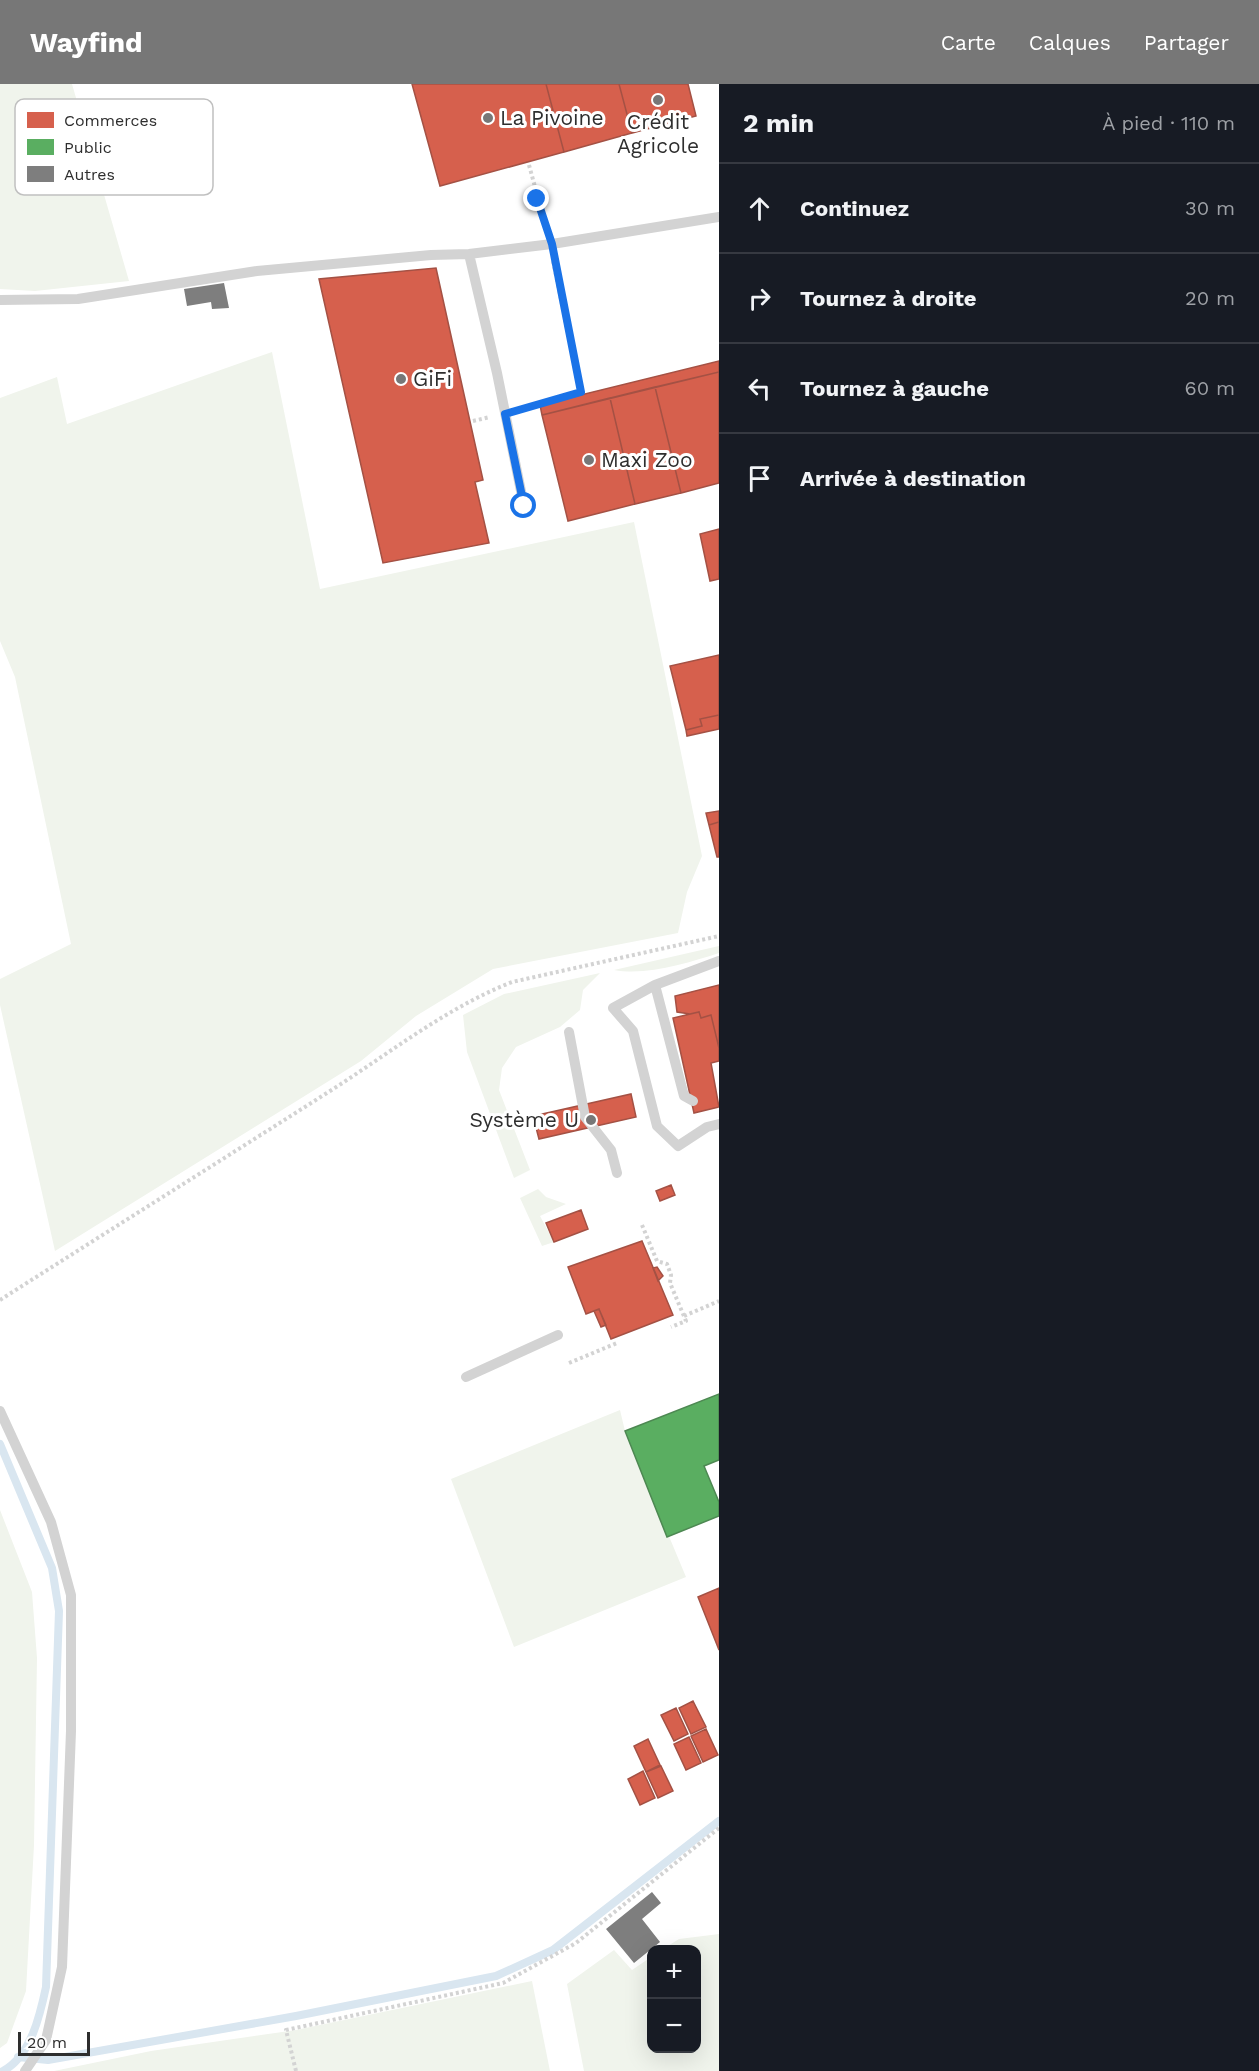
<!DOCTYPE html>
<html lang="fr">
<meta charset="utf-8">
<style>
body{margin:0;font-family:"Work Sans",sans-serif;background:#20242c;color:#f1f3f6}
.controls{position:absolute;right:18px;bottom:18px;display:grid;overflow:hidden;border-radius:12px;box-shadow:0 6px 24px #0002}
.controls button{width:54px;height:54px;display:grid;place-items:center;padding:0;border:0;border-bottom:2px solid #363941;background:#171b24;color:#f1f3f6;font:30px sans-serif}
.scale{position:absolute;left:18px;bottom:15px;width:72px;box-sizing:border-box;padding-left:6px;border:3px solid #2e2e2e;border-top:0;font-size:16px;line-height:21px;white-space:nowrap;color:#2e2e2e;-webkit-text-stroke:4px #fff;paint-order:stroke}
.stop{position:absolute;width:18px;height:18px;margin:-14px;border:4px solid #1a73e8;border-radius:50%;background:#fff}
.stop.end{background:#1a73e8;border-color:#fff;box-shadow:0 2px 6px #0008}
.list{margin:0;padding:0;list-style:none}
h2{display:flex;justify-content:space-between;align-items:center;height:78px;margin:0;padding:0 24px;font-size:26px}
h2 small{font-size:20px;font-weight:400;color:#9ea1a6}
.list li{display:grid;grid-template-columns:39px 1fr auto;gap:18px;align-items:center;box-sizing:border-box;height:90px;padding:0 24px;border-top:2px solid #363941}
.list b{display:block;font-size:22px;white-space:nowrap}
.list em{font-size:20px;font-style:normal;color:#9ea1a6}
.icon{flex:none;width:33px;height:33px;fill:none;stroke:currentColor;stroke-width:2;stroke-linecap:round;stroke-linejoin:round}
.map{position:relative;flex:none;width:719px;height:1987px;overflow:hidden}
header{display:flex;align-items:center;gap:36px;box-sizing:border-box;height:84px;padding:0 30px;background:#777;color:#fff}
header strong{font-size:28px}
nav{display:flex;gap:33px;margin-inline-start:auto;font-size:21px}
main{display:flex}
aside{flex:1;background:#171b24}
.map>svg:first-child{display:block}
.green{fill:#f0f4ec}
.shops{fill:#d6604d;stroke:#a45144;stroke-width:1.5}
.public{fill:#5aae61;stroke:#4d8852;stroke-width:1.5}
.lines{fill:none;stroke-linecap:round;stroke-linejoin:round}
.stream{stroke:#d9e6f0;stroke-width:8}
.building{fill:#7e7e7e}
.path{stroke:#d3d3d3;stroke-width:4;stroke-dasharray:3 3;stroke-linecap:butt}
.lane{stroke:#d3d3d3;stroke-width:10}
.route{stroke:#1a73e8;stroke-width:8}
.poi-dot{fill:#777;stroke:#fff;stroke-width:2}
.labels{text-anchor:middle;stroke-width:6;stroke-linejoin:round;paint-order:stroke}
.poi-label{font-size:21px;fill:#2e2e2e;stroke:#fff;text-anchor:start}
.key{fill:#fff;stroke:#c0c0c0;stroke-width:1.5}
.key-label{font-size:16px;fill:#2e2e2e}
</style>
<header>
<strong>Wayfind</strong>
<nav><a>Carte</a><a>Calques</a><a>Partager</a></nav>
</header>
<main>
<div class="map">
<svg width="719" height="1987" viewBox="0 0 719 1987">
<rect width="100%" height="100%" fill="#fff"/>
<path class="green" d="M0,0H72L129,197L35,207L0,205Z
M272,268L320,505L634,438L702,772L687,808L678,849L493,885L416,932L361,977L55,1167L0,921V895L71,860L15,593L0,557V314L57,293L67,340Z
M719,862V869C688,879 647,892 614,886Z
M600,889L583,906L580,926L560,943L516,963L502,984L499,1006L530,1086L514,1094L467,968L463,931L504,910Z
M538,1105L546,1113L566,1120L540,1132L554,1158L542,1162L520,1114Z
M620,1326L625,1347L686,1493L514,1563L451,1395Z
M0,1426L32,1508L37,1574L34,1761L26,1907L7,1959L0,1964Z
M719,1850V1987H584L567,1900L614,1866L632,1886L651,1873L652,1964H696V1866L663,1865L679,1855Z
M532,1897L550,1987H54L151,1967L296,1946Z"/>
<path class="shops" d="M412,0H546L564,68L440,102Z
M546,0H619L632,49L564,68Z
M619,0H688L696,32L632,49Z
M436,184L483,396L475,398L489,459L383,479L319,195Z
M719,277V288L542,331L540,321Z
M719,288V399L681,409L655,303Z
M655,303L681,409L635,420L610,314Z
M610,314L635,420L568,437L542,331Z
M719,445V495L710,497L700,450Z
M719,571V631L700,635L702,642L686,646L670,582Z
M719,631V645L687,652L686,646L702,642L700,635Z
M719,727V738L709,741L706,729Z
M719,738V773H717L709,741Z
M719,901V964L711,931L701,934L699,928L690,930L677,928L675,912Z
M699,928L701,934L711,931L719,964V977L711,979L719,1023L694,1029L673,934Z
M631,1010L636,1033L539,1055L533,1032Z
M671,1101L675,1111L660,1117L656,1107Z
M581,1126L588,1145L554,1158L546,1139Z
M642,1157L673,1231L611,1255L599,1225L586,1230L568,1183Z
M657,1183L663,1192L658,1197L653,1184Z
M599,1225L606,1241L601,1243L594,1227Z
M719,1504V1566L698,1513Z
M693,1617L706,1643L691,1650L679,1624Z
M676,1624L688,1650L674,1657L661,1631Z
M706,1645L718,1671L703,1678L691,1652Z
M689,1653L701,1679L686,1686L674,1660Z
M648,1655L660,1681L646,1688L634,1662Z
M661,1682L673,1707L658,1714L646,1688Z
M643,1687L655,1714L640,1721L628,1695Z"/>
<path class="public" d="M719,1310V1376L704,1382L719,1418V1432L667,1453L625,1347Z"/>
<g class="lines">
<path class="stream" d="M0,1360L52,1484L59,1527L46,1903C40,1931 31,1972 3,1987
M18,1973L48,1976L296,1932L496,1892L553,1866L719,1737"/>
</g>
<path class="building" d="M224,199L229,224L212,225L211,218L187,222L184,205Z
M652,1808L661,1819L642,1835L660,1858L634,1879L606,1845Z"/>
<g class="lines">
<path class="path" d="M529,81L546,143
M553,177L581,311
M521,326L581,308
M473,337L490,333
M642,1141L657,1177L667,1180L671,1191L670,1199L686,1237L671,1243
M0,1216C110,1146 220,1077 330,1007C390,969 446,924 512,898L719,852
M684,1232L719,1217
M569,1279L617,1259
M296,1987L286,1946L503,1899L576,1859L719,1744"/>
<path class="lane" d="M469,170L497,289L524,422
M0,216L78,215L257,187L431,171L469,170L552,160L719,133
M719,877L655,901L613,924L633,947L657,1042L678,1062L707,1043L719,1040
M655,901L684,1012L693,1017
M569,948L585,1033L611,1066L617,1089
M466,1293L558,1251
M0,1327L51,1438L71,1511V1647L62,1883L46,1956L25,1987"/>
</g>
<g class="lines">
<path class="route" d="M524,422L505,330L581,308L552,160L537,115"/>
</g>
<g class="poi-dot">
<circle cx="658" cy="16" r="6"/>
<circle cx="488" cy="34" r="6"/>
<circle cx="401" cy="295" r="6"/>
<circle cx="589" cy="376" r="6"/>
<circle cx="591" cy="1036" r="6"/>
</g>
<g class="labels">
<g class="poi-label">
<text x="500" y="41">La Pivoine</text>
<text x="658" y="45" text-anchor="middle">Crédit<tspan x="658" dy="24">Agricole</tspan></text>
<text x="413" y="302">GiFi</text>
<text x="601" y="383">Maxi Zoo</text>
<text x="579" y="1043" text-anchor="end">Système U</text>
</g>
</g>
<rect x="15" y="15" width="198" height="96" rx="9" class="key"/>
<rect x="27" y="28" width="27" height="16" fill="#d6604d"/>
<rect x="27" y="55" width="27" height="16" fill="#5aae61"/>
<rect x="27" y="82" width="27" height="16" fill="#7e7e7e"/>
<g class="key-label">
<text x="64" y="42">Commerces</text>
<text x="64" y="69">Public</text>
<text x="64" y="96">Autres</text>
</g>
</svg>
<div class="controls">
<button>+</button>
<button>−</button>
</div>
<div class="scale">20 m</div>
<div class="stop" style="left:524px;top:422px"></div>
<div class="stop end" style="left:537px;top:115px"></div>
</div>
<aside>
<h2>2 min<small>À pied · 110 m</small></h2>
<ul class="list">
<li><svg class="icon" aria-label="ahead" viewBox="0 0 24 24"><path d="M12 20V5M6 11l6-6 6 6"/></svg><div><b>Continuez</b></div><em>30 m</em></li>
<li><svg class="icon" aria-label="right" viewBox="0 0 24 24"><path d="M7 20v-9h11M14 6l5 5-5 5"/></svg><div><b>Tournez à droite</b></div><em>20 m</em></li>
<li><svg class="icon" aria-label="left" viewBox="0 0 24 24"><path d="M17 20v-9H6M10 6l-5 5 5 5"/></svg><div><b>Tournez à gauche</b></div><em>60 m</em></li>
<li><svg class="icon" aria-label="arrive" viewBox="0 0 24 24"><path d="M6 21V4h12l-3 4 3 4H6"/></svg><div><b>Arrivée à destination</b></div></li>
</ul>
</aside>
</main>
